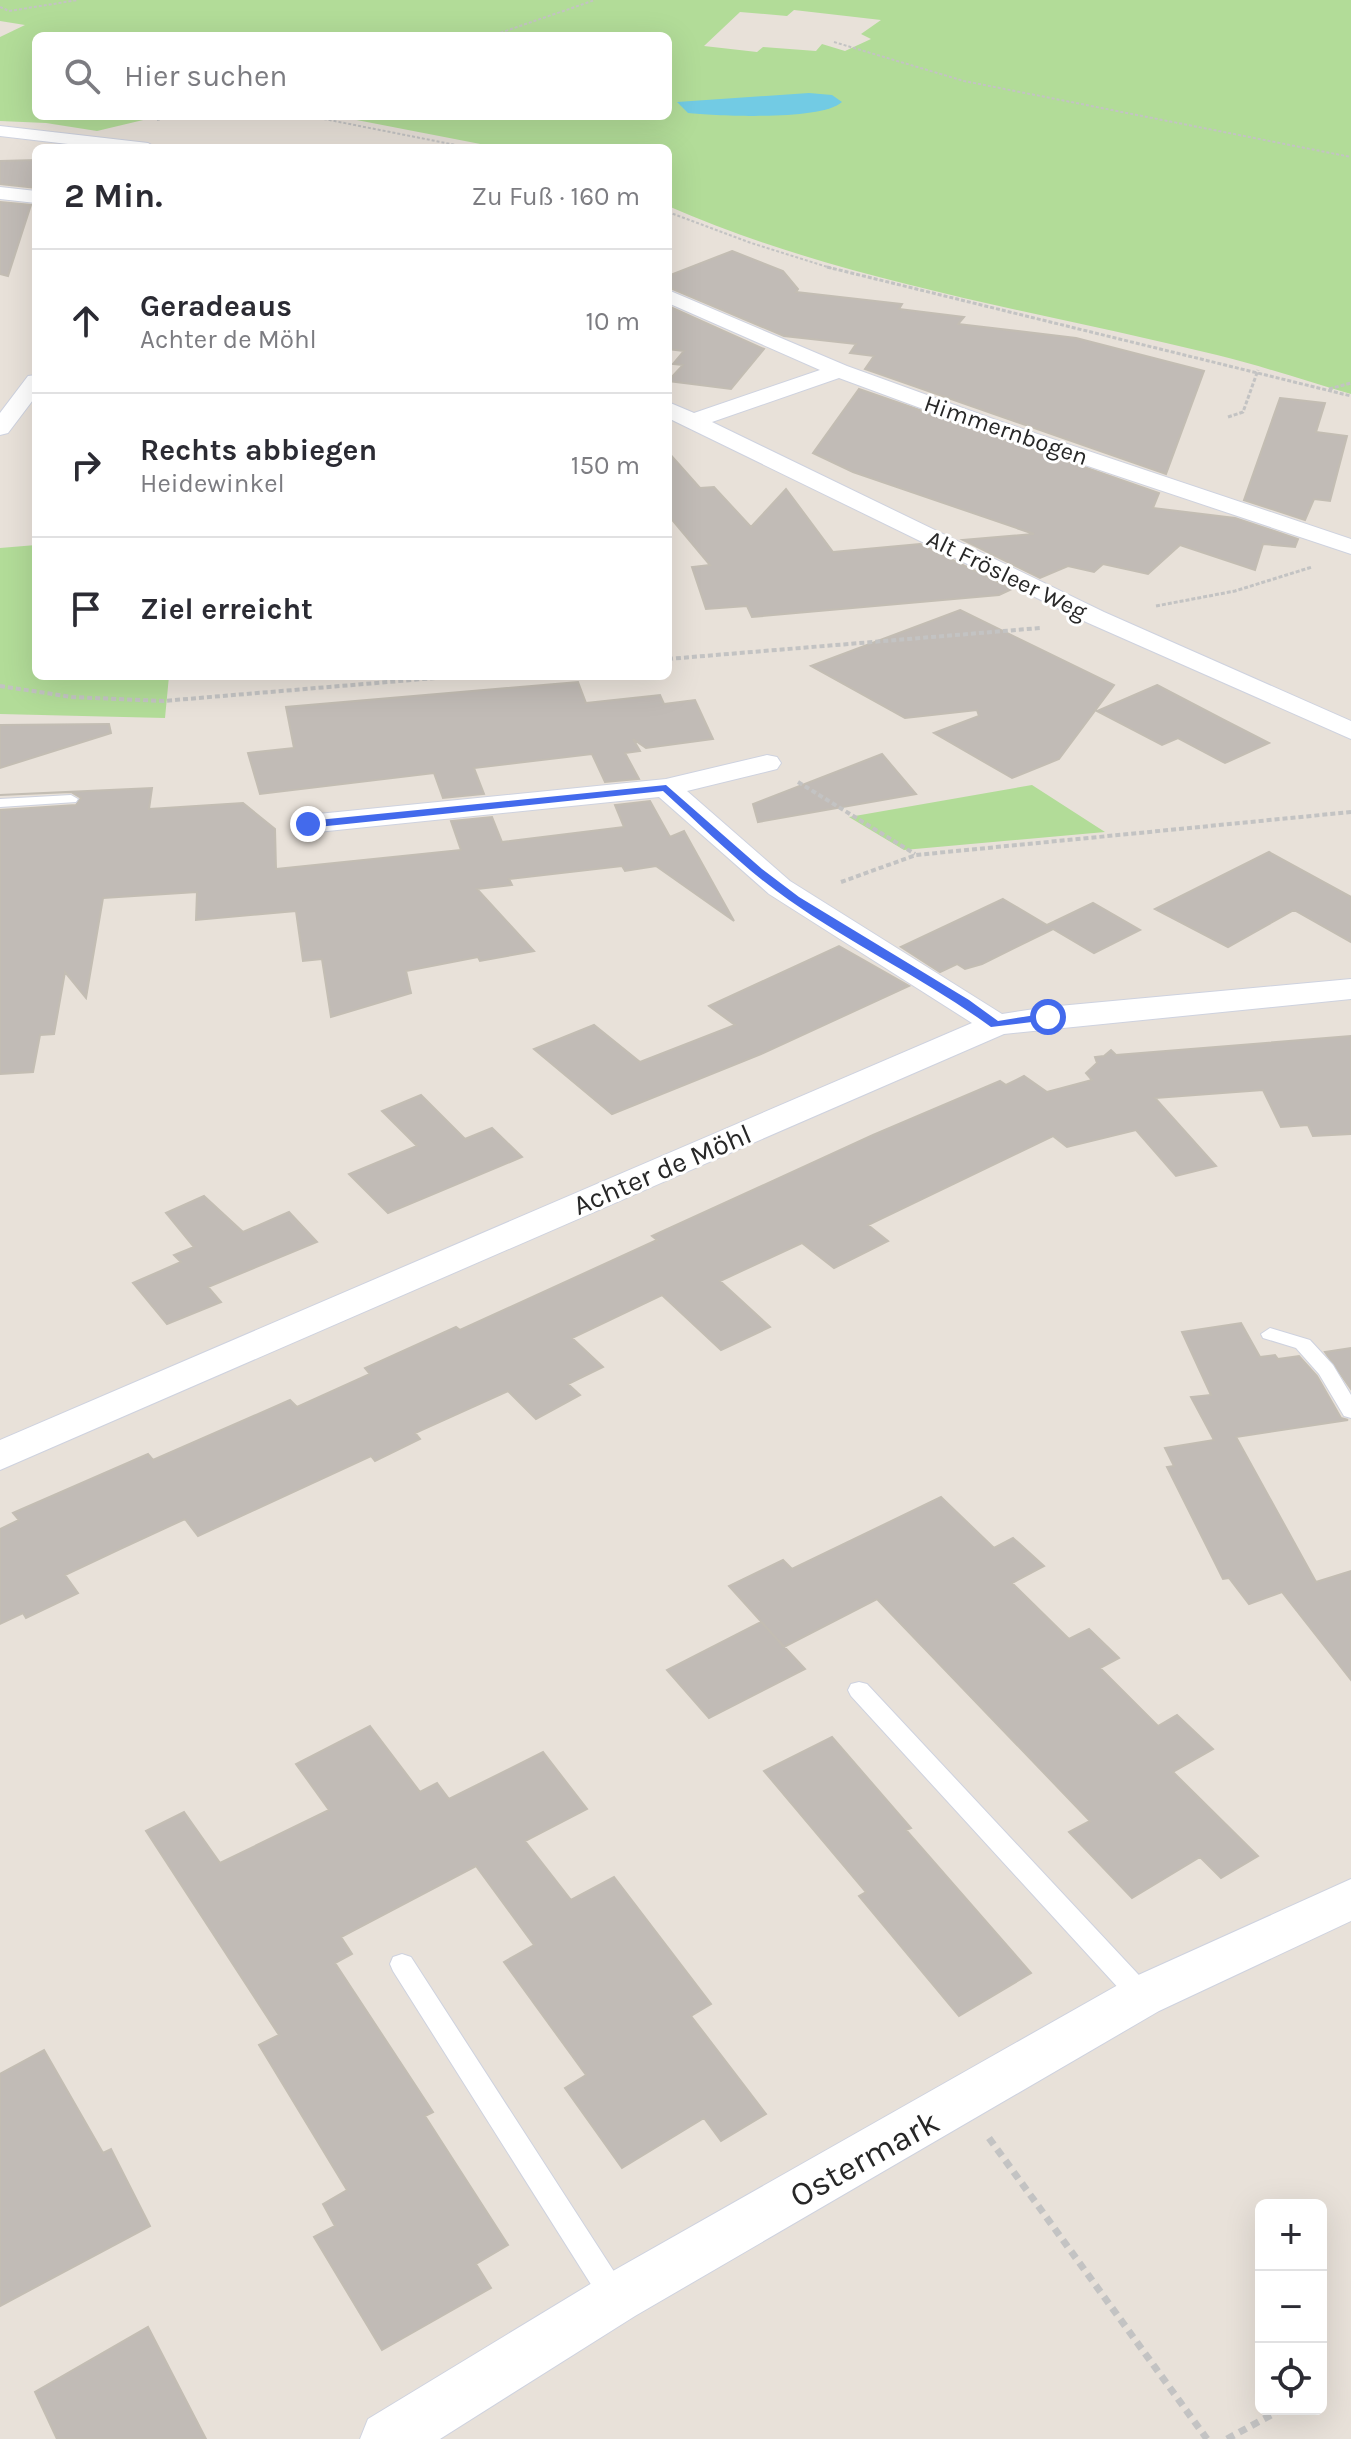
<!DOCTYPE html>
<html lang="de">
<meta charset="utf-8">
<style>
body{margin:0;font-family:Karla,sans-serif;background:#f2f2f3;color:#2b2b33}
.controls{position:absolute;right:24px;bottom:24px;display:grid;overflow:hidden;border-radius:12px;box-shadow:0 8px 32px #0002}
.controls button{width:72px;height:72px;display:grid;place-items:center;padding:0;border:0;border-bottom:2px solid #e1e1e2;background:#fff;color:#2b2b33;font:40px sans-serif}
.stop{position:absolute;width:24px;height:24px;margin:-18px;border:6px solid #436aec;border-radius:50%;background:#fff}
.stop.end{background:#436aec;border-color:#fff;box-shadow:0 2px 8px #0008}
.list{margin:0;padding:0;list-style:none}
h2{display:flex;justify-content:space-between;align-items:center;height:104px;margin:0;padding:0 32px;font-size:34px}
h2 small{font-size:26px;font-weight:400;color:#7c7c81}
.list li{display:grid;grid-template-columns:52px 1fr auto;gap:24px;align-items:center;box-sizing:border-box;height:144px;padding:0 32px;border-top:2px solid #e1e1e2}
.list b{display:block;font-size:30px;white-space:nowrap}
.list p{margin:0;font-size:26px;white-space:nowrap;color:#7c7c81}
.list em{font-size:26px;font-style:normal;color:#7c7c81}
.icon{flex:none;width:44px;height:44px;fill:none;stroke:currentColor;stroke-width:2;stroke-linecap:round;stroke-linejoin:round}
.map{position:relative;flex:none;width:1351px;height:2439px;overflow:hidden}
.search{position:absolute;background:#fff;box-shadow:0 8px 32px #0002;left:32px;top:32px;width:640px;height:88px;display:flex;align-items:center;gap:20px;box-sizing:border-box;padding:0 28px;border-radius:12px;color:#7c7c81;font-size:30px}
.panel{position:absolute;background:#fff;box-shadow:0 8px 32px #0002;left:32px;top:144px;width:640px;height:536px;border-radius:12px}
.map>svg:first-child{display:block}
.green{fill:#b2dc98;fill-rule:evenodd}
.water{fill:#72cbe4}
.building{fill:#c1bbb6;stroke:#c3bdb3;stroke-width:2}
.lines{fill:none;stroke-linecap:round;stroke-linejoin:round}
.lane-casing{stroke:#ced2df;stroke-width:2}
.street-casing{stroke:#ced2df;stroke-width:2}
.path-far3{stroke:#c3c3c3;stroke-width:2;stroke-dasharray:3 2;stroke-linecap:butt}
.path-far2{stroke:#c3c3c3;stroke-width:3;stroke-dasharray:4 2;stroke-linecap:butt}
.path-far1{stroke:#c3c3c3;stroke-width:4;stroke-dasharray:5 3;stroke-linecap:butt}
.path{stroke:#c3c3c3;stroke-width:7;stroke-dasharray:8 6;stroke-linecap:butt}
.lane{fill:#fff;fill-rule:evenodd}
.street{fill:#fff;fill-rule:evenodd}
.route{fill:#436aec}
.labels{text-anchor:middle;stroke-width:6;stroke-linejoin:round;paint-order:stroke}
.far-street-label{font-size:24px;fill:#272727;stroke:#fff}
.street-label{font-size:28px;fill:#272727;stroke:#fff}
.near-street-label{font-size:34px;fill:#272727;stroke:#fff}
</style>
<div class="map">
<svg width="1351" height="2439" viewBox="0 0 1351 2439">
<rect width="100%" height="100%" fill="#e8e1d9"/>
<path class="green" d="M0,0H1351V394C1306,381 1262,366 1217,355C1034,310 842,282 668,206V148H501L336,116H668V36H36V116H160L97,131L46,123L0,121V37L25,25L0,21ZM794,10L881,20L861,34L871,39L845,51L822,44L816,51L763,47L757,52L704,46L740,12L787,16Z
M36,545V676H169L165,718L0,714V548Z
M1032,785L1105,832L904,850L849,817Z"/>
<path class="water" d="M809,93L832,95L842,102C821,121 719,116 688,113L677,102Z"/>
<path class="building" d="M36,160V188L0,184V161Z
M0,202L31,205L8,276L0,274Z
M732,251L783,271L798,289L796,292L902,304L899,309L964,317L958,324L1076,338L1204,371L1166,474L865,369L874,356L850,353L856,344L784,336L668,287V276Z
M668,306L764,349L731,389L668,381L683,365L673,364L684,351L668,349Z
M859,389L1159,493L1153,508L1235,518L1298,539L1295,547L1263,544L1255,570L1180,545L1148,574L1103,564L1094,572L1068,566L1040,578L963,540L1034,534L853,472L813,453Z
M1280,398L1325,403L1316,432L1347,436L1330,501L1314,499L1305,520L1244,500Z
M668,452L700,488L714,487L751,527L786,489L833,552L920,544L1012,589L999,595L752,617L747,606L706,609L692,567L710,565L668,515Z
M960,610L1114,685L1059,759L1012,778L934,733L979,716L977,710L905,718L811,666Z
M578,682L586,703L660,695L664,704L695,700L713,739L646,748L633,739L640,751L625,753L639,779L605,782L592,754L474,768L484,794L443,798L434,773L260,794L248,753L294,748L286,707Z
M1157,685L1224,720L1269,743L1225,763L1178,738L1162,745L1097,711Z
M109,724L111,733L0,768V725Z
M882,754L916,794L758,822L753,804Z
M152,788L149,809L243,803L275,829L276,869L461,850L451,821L492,817L502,842L624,827L615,805L650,801L670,837L684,831L734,921L656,866L625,871L622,866L509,879L512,885L477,889L534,951L480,961L478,957L406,971L411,993L331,1017L322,959L303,961L296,911L196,920L197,892L103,898L86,998L65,972L54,1034L40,1035L33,1072L0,1074V810L76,805L81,798L71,792L0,795Z
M1269,852L1351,897V942L1294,910L1228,947L1155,909Z
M1003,899L1047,925L1093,903L1140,930L1094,953L1053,929L982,964L965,969L957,964L940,972L901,947Z
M839,946L909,986L761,1054L612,1114L534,1049L594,1025L640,1062L735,1025L709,1006Z
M1351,1036V1134L1313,1136L1308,1125L1281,1127L1263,1090L1155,1098L1216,1166L1176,1176L1136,1130L1067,1147L1053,1136L868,1225L888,1241L834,1268L802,1243L720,1281L770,1327L721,1350L662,1295L572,1338L603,1367L568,1384L580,1395L536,1419L508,1391L415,1433L420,1439L375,1461L371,1456L198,1536L185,1519L120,1549L65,1575L78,1593L26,1618L23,1613L0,1624V1529L19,1520L13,1513L148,1454L153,1460L290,1400L297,1407L370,1374L365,1368L456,1327L460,1330L657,1240L652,1236L873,1135L1000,1081L1006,1085L1024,1076L1047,1092L1092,1080L1086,1073L1097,1063L1095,1057L1104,1056L1111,1050L1116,1055Z
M421,1095L465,1139L492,1128L522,1157L388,1213L349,1174L417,1146L382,1111Z
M204,1196L243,1232L289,1212L317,1242L208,1287L221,1302L167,1324L133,1283L181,1262L174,1255L194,1247L166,1213Z
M1241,1323L1260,1357L1275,1355L1278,1359L1299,1356L1317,1376L1341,1418L1348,1420L1236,1437L1316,1582L1351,1571V1680L1282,1592L1249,1604L1229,1578L1223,1579L1167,1467L1174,1466L1165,1448L1214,1440L1191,1397L1211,1395L1182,1332Z
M1351,1348V1389L1325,1352Z
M941,1497L994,1548L1013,1538L1044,1566L1012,1583L1069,1639L1089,1629L1119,1658L1100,1668L1158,1726L1177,1715L1213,1749L1173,1772L1258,1856L1221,1878L1200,1857L1132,1898L1069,1832L1090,1821L877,1599L784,1647L729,1586L783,1560L792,1569Z
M761,1622L805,1669L709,1718L667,1670Z
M370,1726L420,1792L437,1783L449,1799L543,1752L587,1809L525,1841L571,1900L614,1877L711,2004L691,2016L766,2114L721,2141L704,2118L622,2168L565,2088L586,2075L504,1962L534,1945L476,1866L341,1937L352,1954L335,1963L433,2112L425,2116L508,2245L476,2264L491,2288L382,2350L314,2237L335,2226L323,2204L347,2190L259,2045L279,2035L146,1831L184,1812L220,1863L329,1810L296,1764Z
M832,1737L911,1828L906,1830L1031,1973L959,2016L859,1896L866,1892L764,1771Z
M44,2050L103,2153L111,2149L150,2226L0,2306V2074Z
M148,2327L206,2439H57L35,2392Z"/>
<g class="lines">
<defs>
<path id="lane" d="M71,795L78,799L76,802L0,807V799Z
M1270,1328L1310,1340L1333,1365L1351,1395V1418L1344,1416L1319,1374L1296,1348L1263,1338L1261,1334Z
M859,1682L867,1684L1151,1988L1154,1996L1151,2004L1142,2007L1133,2004L851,1696L848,1690L851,1684Z
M402,1954L411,1957L624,2287L628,2296L624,2305L614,2309L604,2305L393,1971L390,1964L393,1957Z"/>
<path id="street" d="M0,126L148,143L157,148H102L0,136Z
M0,187L36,191V203L0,199Z
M668,290L847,366L996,420L1351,539V554L980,430L839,378L712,422L1104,612L1351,721V739L1086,622L668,418V402L694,413L820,370L668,303Z
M36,375V396L8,433L0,435V413L28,376Z
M767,755L777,757L781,763L777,769L687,791L790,881L1002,1014L1048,1007L1351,979V999L1004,1034L0,1470V1440L972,1023L769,894L659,797L308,833L298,830L293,824L298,818L308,815L666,779Z
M1351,1879V1921L1159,2011L635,2316L440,2439H360L368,2419L597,2280L1125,1981Z"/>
</defs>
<use href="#lane" class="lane-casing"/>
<use href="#street" class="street-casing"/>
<path class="path-far3" d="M0,7L9,11L78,0
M491,36L595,0
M834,42L964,81L1351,157
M309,116L471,148
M157,120L172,116
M668,212L751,243L834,269"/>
<path class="path-far2" d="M827,267L1351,396
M1329,389L1351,383
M1228,417L1243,412L1258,370
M1156,606L1235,591L1312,567"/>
<path class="path-far1" d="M668,659L1040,628
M0,686L72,697L163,701L459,676
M798,782L915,854
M841,882L916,855L1351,812"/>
<path class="path" d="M989,2138L1207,2439
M1227,2439L1282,2409"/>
<use href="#lane" class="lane"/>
<use href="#street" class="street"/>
</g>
<path class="route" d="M666,785L762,869L799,897L969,1000L998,1021L1048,1013L1054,1017L1048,1020L991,1027C927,980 854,946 789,900C743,868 704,828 663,791L308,828L303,824L308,821Z"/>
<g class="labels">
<g class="far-street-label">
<text transform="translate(1006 430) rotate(19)" y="8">Himmernbogen</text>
<text transform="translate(1007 575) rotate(26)" y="8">Alt Frösleer Weg</text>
</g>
<g class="street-label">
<text transform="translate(662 1169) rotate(-23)" y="10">Achter de Möhl</text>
</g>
<g class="near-street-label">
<text transform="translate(864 2158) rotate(-29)" y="12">Ostermark</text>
</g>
</g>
</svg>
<div class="controls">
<button>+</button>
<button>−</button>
<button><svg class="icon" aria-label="locate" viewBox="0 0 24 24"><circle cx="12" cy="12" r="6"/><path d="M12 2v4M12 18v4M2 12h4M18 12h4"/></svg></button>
</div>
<div class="stop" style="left:1048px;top:1017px"></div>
<div class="stop end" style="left:308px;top:824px"></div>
<div class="search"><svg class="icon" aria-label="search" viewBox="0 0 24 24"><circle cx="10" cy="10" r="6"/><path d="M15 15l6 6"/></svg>Hier suchen</div>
<section class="panel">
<h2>2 Min.<small>Zu Fuß · 160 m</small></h2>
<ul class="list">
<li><svg class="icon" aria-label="ahead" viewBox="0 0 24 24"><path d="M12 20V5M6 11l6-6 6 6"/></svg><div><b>Geradeaus</b><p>Achter de Möhl</p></div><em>10 m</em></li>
<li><svg class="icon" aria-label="right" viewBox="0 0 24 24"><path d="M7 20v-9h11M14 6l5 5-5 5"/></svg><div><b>Rechts abbiegen</b><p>Heidewinkel</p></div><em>150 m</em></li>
<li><svg class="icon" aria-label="arrive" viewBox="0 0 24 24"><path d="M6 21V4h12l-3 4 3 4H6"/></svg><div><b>Ziel erreicht</b></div></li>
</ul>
</section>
</div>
